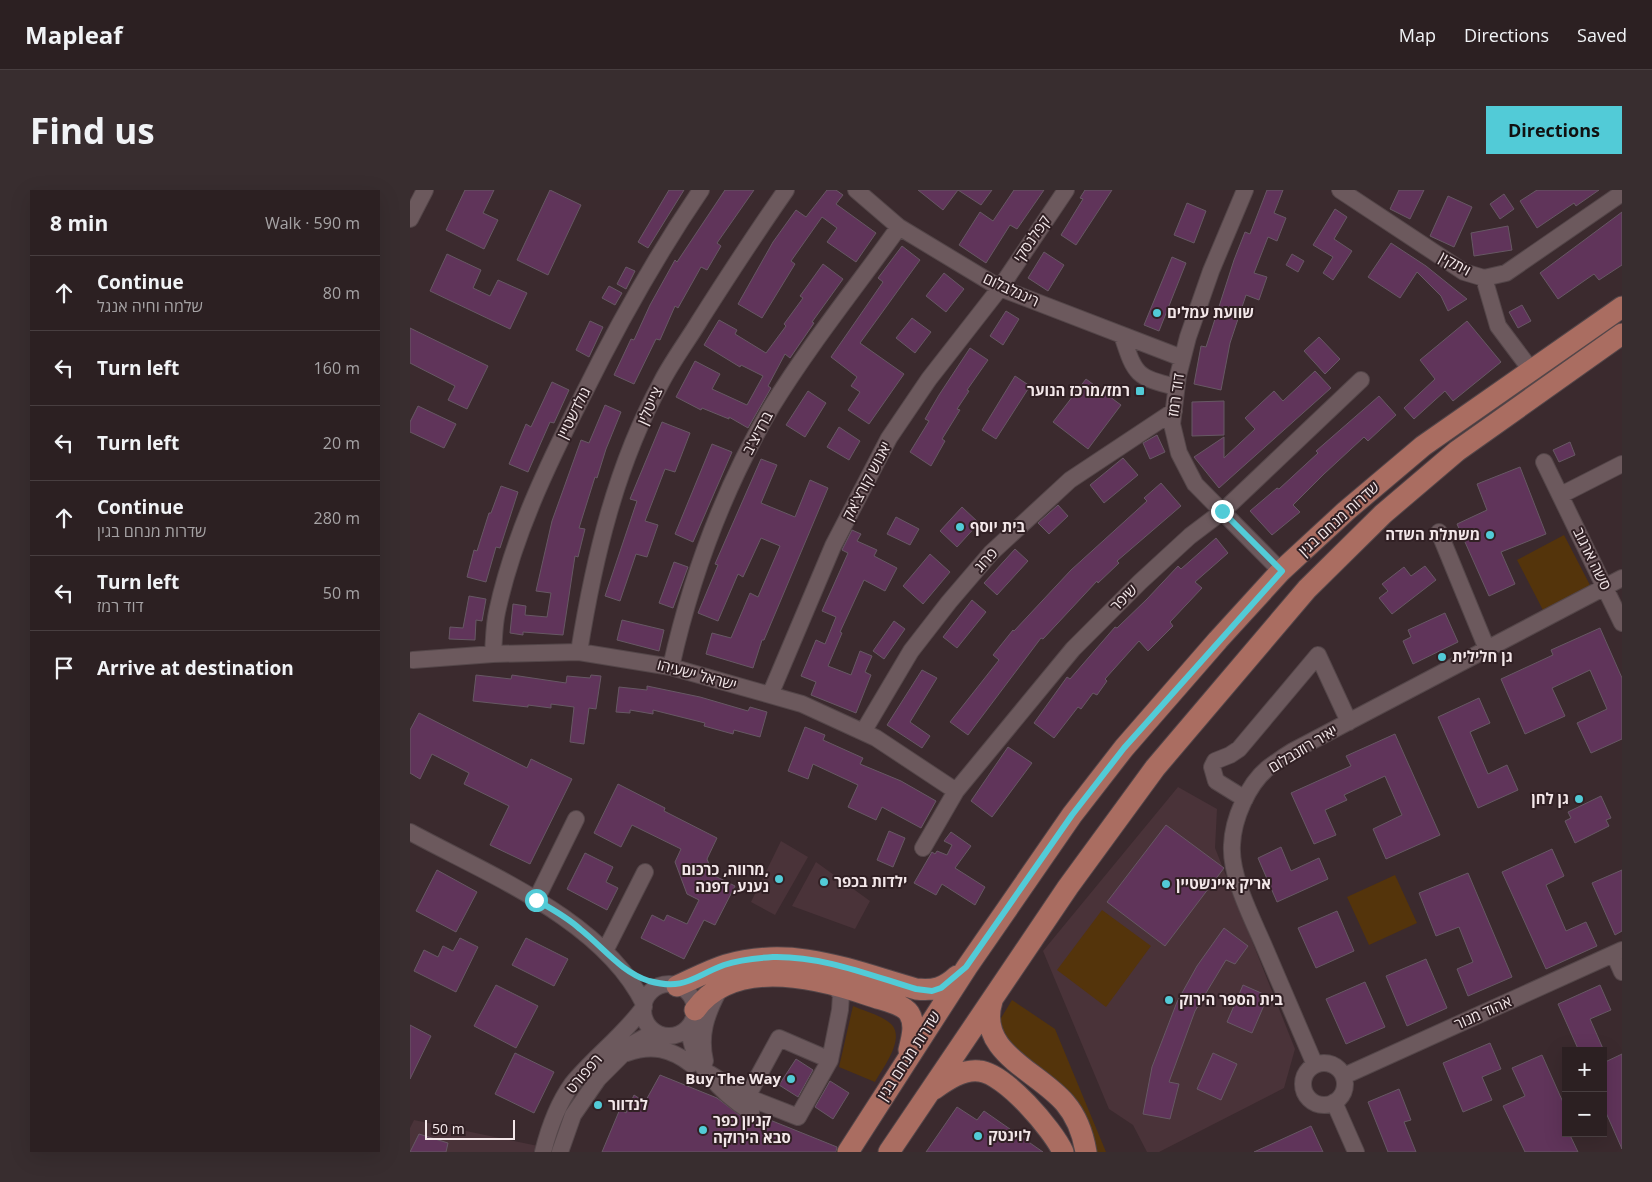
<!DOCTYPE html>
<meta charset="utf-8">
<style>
body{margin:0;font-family:"Open Sans","Noto Sans Hebrew",sans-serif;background:#382d2f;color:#f1f3f6}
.controls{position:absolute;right:15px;bottom:15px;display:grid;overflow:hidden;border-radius:0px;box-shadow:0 5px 20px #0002}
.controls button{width:45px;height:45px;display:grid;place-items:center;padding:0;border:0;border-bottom:1px solid #483e40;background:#2c2022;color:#f1f3f6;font:25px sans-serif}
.scale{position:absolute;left:15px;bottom:12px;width:90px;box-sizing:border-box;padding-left:5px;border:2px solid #f3e7e9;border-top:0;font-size:14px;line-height:18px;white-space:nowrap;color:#f3e7e9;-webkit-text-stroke:4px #312024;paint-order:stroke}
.stop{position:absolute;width:15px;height:15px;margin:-11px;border:4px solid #52cbd7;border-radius:50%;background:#fff}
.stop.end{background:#52cbd7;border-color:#fff;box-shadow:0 1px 5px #0008}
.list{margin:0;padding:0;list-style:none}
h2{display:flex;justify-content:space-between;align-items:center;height:65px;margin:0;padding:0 20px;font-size:21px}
h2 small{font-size:16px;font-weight:400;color:#a6a3a5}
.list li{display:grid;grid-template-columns:32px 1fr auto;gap:15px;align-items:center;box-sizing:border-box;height:75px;padding:0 20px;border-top:1px solid #483e40}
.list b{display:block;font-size:19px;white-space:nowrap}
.list p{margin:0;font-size:16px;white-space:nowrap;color:#a6a3a5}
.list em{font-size:16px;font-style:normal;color:#a6a3a5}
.icon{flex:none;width:28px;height:28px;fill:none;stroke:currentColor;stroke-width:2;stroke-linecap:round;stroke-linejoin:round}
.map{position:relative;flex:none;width:1212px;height:962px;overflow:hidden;border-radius:0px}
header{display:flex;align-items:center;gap:30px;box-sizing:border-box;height:70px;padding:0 25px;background:#2c2022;border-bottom:1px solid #483e40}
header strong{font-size:24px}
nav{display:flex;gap:28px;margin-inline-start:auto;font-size:18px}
.intro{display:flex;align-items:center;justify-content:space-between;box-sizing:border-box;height:120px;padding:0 30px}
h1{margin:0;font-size:35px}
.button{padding:12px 22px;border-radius:0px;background:#52cbd7;color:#111;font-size:18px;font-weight:700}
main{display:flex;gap:30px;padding:0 30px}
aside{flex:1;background:#2c2022;border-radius:0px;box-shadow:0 5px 20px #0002}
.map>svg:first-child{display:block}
.built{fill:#4a3339}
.green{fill:#54340b}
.building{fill:#60345a;stroke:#675864}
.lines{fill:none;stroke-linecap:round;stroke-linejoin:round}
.minor-casing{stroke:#544649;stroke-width:18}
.major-casing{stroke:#544649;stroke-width:23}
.minor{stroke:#6c595d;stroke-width:16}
.major{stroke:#aa6d61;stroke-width:21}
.route{stroke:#52cbd7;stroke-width:6}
.poi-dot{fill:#52cbd7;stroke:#312024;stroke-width:2}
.labels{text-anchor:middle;stroke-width:4;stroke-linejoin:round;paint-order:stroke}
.street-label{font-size:15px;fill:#f3e7e9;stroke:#312024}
.poi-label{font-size:15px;font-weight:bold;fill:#f3e7e9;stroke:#312024;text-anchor:start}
</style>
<header>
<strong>Mapleaf</strong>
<nav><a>Map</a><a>Directions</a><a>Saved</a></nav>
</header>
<div class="intro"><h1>Find us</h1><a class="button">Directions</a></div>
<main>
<aside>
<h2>8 min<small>Walk · 590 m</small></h2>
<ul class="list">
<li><svg class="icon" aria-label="ahead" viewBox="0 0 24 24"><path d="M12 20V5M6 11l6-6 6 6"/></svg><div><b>Continue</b><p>שלמה וחיה אנגל</p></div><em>80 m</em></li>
<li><svg class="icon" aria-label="left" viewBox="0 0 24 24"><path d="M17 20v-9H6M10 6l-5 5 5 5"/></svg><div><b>Turn left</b></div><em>160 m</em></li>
<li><svg class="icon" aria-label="left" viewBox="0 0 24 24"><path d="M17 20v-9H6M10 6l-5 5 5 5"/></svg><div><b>Turn left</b></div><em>20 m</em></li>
<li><svg class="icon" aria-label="ahead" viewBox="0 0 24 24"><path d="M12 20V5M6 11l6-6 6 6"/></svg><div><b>Continue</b><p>שדרות מנחם בגין</p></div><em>280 m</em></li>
<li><svg class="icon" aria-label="left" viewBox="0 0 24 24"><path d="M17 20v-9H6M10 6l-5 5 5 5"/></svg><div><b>Turn left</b><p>דוד רמז</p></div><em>50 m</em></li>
<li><svg class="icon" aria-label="arrive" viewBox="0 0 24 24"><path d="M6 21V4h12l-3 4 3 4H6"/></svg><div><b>Arrive at destination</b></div></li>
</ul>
</aside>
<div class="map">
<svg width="1212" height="962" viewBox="0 0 1212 962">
<rect width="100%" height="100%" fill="#3b2a2e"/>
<path class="built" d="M768,597L807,619L805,658L885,859L874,898L749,962H737L723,935L699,919L633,761Z
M371,651L398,667L365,725L341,712Z
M406,672L460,711L445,739L382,716Z
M4,930L128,956V962H0V938Z"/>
<path class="green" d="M1154,345L1182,399L1135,424L1107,370Z
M985,685L1007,733L959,755L937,707Z
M692,720L741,756L696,817L647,780Z
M602,810L645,839L696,962H685L604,861L588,833Z
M443,816C454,821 474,826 482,835C495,850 472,879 465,892L429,877Z"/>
<path class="building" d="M55,0H84L73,23L88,30L74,59L36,40Z
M140,0L171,15L138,85L107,70Z
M259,0H274L238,58L228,52Z
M315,0H344L307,53L311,56L297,80L291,77L268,118L265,116L250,150L246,149L224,194L204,185L221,149L224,150L240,115L265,70L267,72Z
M417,0H426L433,5L426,14L466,43L446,72L417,52L427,38L412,27L381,71L385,74L352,128L328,114L363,52L386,20L396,27Z
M508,0H582L571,15L548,0L533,20Z
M604,0H634L607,39L600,35L576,73L549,55L570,22L583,31Z
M675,0H702L666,55L651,45L673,9L670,8Z
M857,0H873L864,23L876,28L867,51L858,47L844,83L857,87L849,110L836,105L820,153L811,200L784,194L791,156L796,157L824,70L835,42L840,44Z
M989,0H1014L1000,29L980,19Z
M1127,0H1189L1166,16L1164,13L1127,38L1110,11Z
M1094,4L1104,19L1090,29L1080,14Z
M1038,6L1062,17L1044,57L1020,46Z
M777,13L796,21L784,53L764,45Z
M925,19L937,27L924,49L942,61L923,90L913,83L923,67L903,55Z
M1212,22V75L1189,90L1184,84L1148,109L1130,83Z
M1098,36L1102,60L1064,66L1061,43Z
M981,53L1016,76L1057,109L1038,121L1031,106L1007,82L990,108L958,87Z
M492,56L510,70L450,153L494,184L459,234L438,220L450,202L441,196L447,187L421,167L473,92L468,88Z
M634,62L654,75L638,101L618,88Z
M37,64L71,80L63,98L80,106L88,90L117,103L100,139L20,101Z
M882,64L894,71L888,82L876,75Z
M762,67L776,73L749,141L734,135Z
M413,74L433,89L402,132L404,133L380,168L375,164L358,196L361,198L338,238L319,227V229L292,218L291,220L266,207L285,171L310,184L302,199L337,215L353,186L331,175L330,177L294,155L309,130L327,140L325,144L356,163L376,136L374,134L393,108L390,106Z
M216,77L225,81L216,99L207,94Z
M534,83L554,99L536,122L516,106Z
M199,96L212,103L205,115L192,108Z
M1112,115L1121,131L1108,138L1099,122Z
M596,121L609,129L593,155L580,146Z
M502,128L521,142L505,163L486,148Z
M180,131L193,137L179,167L166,160Z
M1057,131L1091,172L1043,211L1035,201L1004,229L994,218L1025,189L1010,170Z
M0,138L78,176L57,219L38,210L45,196L0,173Z
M909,147L930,169L915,184L894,161Z
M560,158L578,170L557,200L559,201L547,219L550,220L532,249L535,251L521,276L500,262L519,231L515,229L529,205Z
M905,181L921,198L809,298L784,267L814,247V268L845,239L835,228L864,201L873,211Z
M605,186L620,196L586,249L572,240Z
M676,189L711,215L678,259L643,232Z
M142,192L159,200L144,233L140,232L118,282L99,274L116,234L121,237Z
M398,201L416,213L395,247L376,235Z
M969,206L986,225L958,251L954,247L914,284L883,315L890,322L862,345L840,321L867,298L869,299L908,263L906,261Z
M814,211V245L782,246V212Z
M195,215L211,222L196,259L187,288L185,287L169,338L175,339L168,367L165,366L153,445L113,442V445L100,443L103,414L116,416L115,425L137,427L141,403L126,401L142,331L171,250L179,253Z
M8,216L46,234L34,258L0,242V232Z
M252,232L280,243L265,282L255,279L235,331L248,335L237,367L226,364L210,411L195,406L227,311L220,309Z
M429,237L450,251L439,270L417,257Z
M747,245L755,262L740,269L733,253Z
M1160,252L1165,265L1149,272L1143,260Z
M302,254L322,262L283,352L265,344Z
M713,268L728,285L694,313L680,295Z
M351,269L367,275L351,313L385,327L400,290L418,298L354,450H352L343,478L296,464L302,443L321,448L340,403L348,407L370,356L351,348L333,387L328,384L308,431L288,423L308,375L305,374Z
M1110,277L1136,344L1091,362L1105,394L1079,406L1047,334L1077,320L1067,294Z
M751,293L771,316L707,371L709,373L688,393L687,391L633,449L631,448L558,545L540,532L589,470L583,465L603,440L604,441L661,380L737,311L734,308Z
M91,296L108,302L90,358L86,357L76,392L57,387L64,360L67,361L79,323H81Z
M648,315L658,326L639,344L628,333Z
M552,317L569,333L547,357L530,341Z
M486,327L509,339L500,355L477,344Z
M442,340L451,344L447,351L467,360L464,366L487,378L475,401L454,390L430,442L432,443L418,476L441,485L450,461L462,466L455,482L461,485L446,523L401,505L406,492L391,486L406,450L415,454L426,427L412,421L438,363L432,360Z
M806,348L818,363L785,392L792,398L760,432L763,436L738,461L729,451L695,489L697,491L687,505L683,503L671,519L668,517L644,548L624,533L657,487L660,489L705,437L707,438L737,409L768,376L771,379Z
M605,359L618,371L587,405L574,393Z
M520,364L540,382L513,414L493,396Z
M264,372L278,377L263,418L249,413Z
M1015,376L1026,390L982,424L969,408L978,401L972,394L994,377L1001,386Z
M59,406L76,409L72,431L66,430L65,450L39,449L40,437L53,438Z
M562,410L576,422L547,458L533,447Z
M1035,423L1048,452L1003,474L993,451L1001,447L998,440Z
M212,430L254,440L249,461L207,450Z
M484,431L495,439L474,469L463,461Z
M1190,438L1212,488V549L1181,563L1167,533L1197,519L1180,480L1142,498L1155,526L1115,544L1091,489L1143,465L1141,460Z
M512,480L527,488L500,532L520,546L512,558L477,535Z
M66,485L101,489L102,485L156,493L157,486L180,488L181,485L191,486L186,519L179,518L174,554L160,552L164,517L141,514V518L118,515V517L63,511Z
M237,496L290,507L338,521L340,517L357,522L350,547L324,540L323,544L294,536L295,533L243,520V524L220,520V523L206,522L209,497L237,500Z
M1069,508L1080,533L1060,542L1078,584L1097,575L1108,600L1068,618L1028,527Z
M9,523L117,578L121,569L162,589L120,674L80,655L99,616L54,594L59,583L22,564L10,589L0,583V540Z
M395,537L415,545L413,550L453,568L450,574L491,591L526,611L511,638L472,617L466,630L438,617L448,595L403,574L398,589L378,581Z
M985,544L1030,645L976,669L963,639L992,625L975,586L934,605L937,610L915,620L926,645L904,654L881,603L941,576L936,566Z
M598,557L622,573L582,627L561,611Z
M208,594L255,618L254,621L307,648L297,669L303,685L325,696L305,735L294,730L274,769L231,748L242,725L254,731L257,725L277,734L289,710L277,704L265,672L271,659L222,635L211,657L184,643Z
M1191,606L1201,628L1196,630L1199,636L1165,653L1155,631L1161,628L1158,622Z
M756,635L814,678L755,756L697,712Z
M479,641L495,648L483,677L467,670Z
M541,642L561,656L545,678L575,697L565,715L532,694L526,705L504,693L522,662L525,664L527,661L537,665L542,655L534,651Z
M871,657L881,681L909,668L918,689L867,712L848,668Z
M1142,659L1154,686L1136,695L1156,741L1176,732L1187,756L1136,779L1092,682Z
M175,663L203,677L196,692L208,698L197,720L157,699Z
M27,680L67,702L46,742L6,721Z
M1212,680V741L1205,745L1182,693Z
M1058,683L1102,787L1058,806L1047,779L1063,772L1049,737L1026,746L1009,703Z
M927,721L944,761L906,778L888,738Z
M814,738L838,756L825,774L816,770L785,821L759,892L769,894L760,929L733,924L742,877L767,812L787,776Z
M50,748L68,757L46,802L4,781L14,760L28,767L33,756L43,761Z
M116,748L158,769L144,796L102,775Z
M1016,769L1037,818L997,836L976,786Z
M955,792L975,837L936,854L916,809Z
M86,795L128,816L106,858L64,836Z
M833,795L858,806L842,843L817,832Z
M1190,795L1201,820L1180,829L1194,861H1169L1148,814Z
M0,835L21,846L0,889Z
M1080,853L1091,879L1072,887L1082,910L1053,922L1033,873Z
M105,863L144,882L124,923L85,904Z
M803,863L827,874L811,910L787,899Z
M1212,864V959L1193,916V873Z
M1132,865L1156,919V943H1159L1168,962H1115L1093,916L1115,906L1102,878Z
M386,869L403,880L388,907L369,895Z
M250,885L307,908L336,930L345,931L350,926L427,957L426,962H192L210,919L216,923L224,905L235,912Z
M420,891L439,903L423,929L405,917Z
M989,899L1001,930L994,932L1006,962H978L958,912Z
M547,917L567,930L574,921L633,962H516Z
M901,936L913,962H844Z
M9,944L38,953L36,962H0Z"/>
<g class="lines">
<defs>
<path id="minor" d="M446,0L489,37L590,98L772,168
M835,0L801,81L778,147L768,186L762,234L769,263L785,294L871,381
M930,0L1054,82L1074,88L1096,83L1212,3
M0,29L15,0
M1074,88L1088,136L1121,180
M712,145C725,184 725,187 766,197
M1134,272L1212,433
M1151,305L1212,274
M1029,342L1077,459
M169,462C184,368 206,275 252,191C263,170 278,150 290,130C318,86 346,43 376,0
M83,464C84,450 84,435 87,422C103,347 137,276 172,207C207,136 246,66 291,0
M3,470L83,464L169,462L261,477L392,514L466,548L546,601
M261,477C281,387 315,296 362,216C400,154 447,96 489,37
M360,505L423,356L479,248L519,189L590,98L656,0
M453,542L501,461L539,412L581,363L660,290L764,221
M835,609L806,591L802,577L805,571L820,565L829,559L908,465L939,532
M0,642C79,685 193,730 234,814
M513,658L546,601L663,459L730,392L780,346L813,321L951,190
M126,710L166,629
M195,761L235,682
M1204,764L1212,782
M233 820a26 26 0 1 1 52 0a26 26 0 1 1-52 0Z
M280,836C278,871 314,905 341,922
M217,863C242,854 261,859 281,874
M295,871C289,845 296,825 308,802
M893 894a21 21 0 1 1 42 0a21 21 0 1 1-42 0Z
M905,875C888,836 871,796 854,756C842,728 820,686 822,655C823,629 838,594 858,578C866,572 875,566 883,561L1212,388
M300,884L337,907L388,927L420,870L430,820L431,805L423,793
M934,886L1212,760
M337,907L369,848L420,870
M924,912L946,962
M133,962C139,938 147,915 162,894C184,867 213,846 234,817
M150,962L163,925L188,889L224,853L235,847L251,845"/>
<path id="major" d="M267,796C283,789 300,780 316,775C384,755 442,781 506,799C524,801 534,798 547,786
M582,811C566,862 628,881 655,913C667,927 673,944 676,962
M285,820C324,766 409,788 461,806C472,810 492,813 499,823C506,834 502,848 499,860
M524,899C537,890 553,879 569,881C595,883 643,940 653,962
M438,962L557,777L662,625L714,558L808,450L871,381L936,321L1013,256L1212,117
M479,962L658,697L745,578L897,399L973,324L1047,261L1212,144"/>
</defs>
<use href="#minor" class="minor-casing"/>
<use href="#major" class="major-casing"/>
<use href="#minor" class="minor"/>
<use href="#major" class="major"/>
</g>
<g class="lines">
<path class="route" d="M126,710C142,719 157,727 170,739C193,757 211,782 239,791C275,801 284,786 314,775C329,770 347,768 363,767C413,766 459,785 506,799L522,801L531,798L556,777L662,625L714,558L872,381L812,321"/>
</g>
<g class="poi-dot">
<circle cx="747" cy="123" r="5"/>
<rect x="725" y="196" width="10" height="10" rx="2.5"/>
<circle cx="550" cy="337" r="5"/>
<circle cx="1080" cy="345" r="5"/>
<circle cx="1032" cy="467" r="5"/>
<circle cx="1169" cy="609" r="5"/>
<circle cx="369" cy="689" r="5"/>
<circle cx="414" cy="692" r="5"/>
<circle cx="756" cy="694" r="5"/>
<circle cx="759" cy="810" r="5"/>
<circle cx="381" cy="889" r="5"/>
<circle cx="188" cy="915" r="5"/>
<circle cx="293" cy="940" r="5"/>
<circle cx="568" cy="946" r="5"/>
</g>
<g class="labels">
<g class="street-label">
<text transform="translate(622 49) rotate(-56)" y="5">קפלנסקי</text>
<text transform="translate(1045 74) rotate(29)" y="5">ויתקין</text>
<text transform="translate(601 100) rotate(25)" y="5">רינגלבלום</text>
<text transform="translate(766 205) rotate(-82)" y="5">דוד רמז</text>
<text transform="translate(240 216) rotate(-65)" y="5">צייטלין</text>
<text transform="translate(164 223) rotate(-63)" y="5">גולדשטיין</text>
<text transform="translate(348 243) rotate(-62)" y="5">ברדיצ'ב</text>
<text transform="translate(457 291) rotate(-62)" y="5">יאנוש קורצ'אק</text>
<text transform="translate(929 329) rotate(-42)" y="5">שדרות מנחם בגין</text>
<text transform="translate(1182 369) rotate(64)" y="5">סשה ארגוב</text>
<text transform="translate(576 370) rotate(-48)" y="5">פרוג</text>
<text transform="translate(714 408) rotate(-45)" y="5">שיפר</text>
<text transform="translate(287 485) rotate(15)" y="5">ישראל ישעיהו</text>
<text transform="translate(893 559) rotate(-31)" y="5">יאיר רוזנבלום</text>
<text transform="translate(1073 823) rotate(-24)" y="5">אהוד מנור</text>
<text transform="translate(499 866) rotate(-57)" y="5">שדרות מנחם בגין</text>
<text transform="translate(174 884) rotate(-49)" y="5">רפפורט</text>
</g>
<g class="poi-label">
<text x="757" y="128">שוועת עמלים</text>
<text x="720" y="206" text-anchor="end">רמז/מרכז הנוער</text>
<text x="560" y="342">בית יוסף</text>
<text x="1070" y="350" text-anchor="end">משתלת השדה</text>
<text x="1042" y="472">גן חלילית</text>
<text x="1159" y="614" text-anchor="end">גן לחן</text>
<text x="359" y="685" text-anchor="end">מרווה, כרכום,<tspan x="359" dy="17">נענע, דפנה</tspan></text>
<text x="424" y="697">ילדות בכפר</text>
<text x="766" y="699">אריק איינשטיין</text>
<text x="769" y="815">בית הספר הירוק</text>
<text x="371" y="894" text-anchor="end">Buy The Way</text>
<text x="198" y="920">לנדוור</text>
<text x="303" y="936">קניון כפר<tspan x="303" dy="17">סבא הירוקה</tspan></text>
<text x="578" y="951">לוינטק</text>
</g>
</g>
</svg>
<div class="controls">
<button>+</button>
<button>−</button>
</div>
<div class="scale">50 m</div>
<div class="stop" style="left:126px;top:710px"></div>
<div class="stop end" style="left:812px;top:321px"></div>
</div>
</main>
